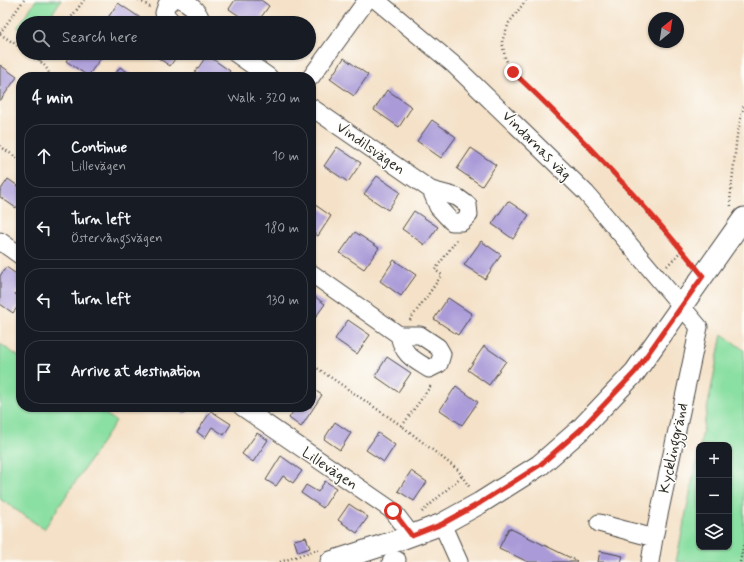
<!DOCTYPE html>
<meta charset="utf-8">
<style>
body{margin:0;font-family:Mynerve,sans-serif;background:#242831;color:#f1f3f6}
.controls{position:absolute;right:12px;bottom:12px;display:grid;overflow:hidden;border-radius:8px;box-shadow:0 1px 3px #0004}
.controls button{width:36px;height:36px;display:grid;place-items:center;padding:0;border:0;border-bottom:1px solid #363941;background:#171b24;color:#f1f3f6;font:20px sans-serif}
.compass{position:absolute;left:648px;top:12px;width:36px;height:36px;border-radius:50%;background:#171b24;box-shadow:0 1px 3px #0004;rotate:30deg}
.stop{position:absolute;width:12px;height:12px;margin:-9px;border:3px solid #d93025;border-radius:50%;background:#fff}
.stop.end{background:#d93025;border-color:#fff;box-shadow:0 1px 4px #0008}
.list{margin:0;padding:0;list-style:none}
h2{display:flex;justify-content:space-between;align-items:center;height:52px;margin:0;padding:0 16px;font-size:17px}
h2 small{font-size:13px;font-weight:400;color:#9ea1a6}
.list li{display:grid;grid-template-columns:26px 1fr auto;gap:12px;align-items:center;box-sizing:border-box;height:64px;margin:0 8px 8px;padding:0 8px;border:1px solid #363941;border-radius:16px}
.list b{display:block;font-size:15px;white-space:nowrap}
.list p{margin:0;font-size:13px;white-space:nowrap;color:#9ea1a6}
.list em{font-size:13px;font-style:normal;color:#9ea1a6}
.icon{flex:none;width:22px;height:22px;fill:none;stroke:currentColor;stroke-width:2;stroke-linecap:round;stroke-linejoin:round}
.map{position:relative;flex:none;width:744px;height:562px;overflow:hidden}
.search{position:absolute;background:#171b24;box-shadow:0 1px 3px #0004;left:16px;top:16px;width:300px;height:44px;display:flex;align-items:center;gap:10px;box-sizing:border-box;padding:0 14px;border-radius:22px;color:#9ea1a6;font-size:15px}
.panel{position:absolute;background:#171b24;box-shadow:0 1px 3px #0004;left:16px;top:72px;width:300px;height:340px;border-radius:16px}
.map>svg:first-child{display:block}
.green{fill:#8adfa2;stroke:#5a8566}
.building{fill:#aa9bd8}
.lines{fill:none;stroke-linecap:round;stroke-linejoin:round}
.minor-casing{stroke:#494642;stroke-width:19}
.tertiary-casing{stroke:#494642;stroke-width:23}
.path{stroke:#494642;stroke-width:2.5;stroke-dasharray:1 3;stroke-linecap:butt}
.minor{stroke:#fff;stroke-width:17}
.tertiary{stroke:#fff;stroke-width:21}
.route{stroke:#d93025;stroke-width:5}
.labels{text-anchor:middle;stroke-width:3;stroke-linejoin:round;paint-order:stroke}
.street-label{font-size:15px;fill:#2b2b2b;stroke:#fdfcf7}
</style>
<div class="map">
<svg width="744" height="562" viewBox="0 0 744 562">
<rect width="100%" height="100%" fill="#fdfcf7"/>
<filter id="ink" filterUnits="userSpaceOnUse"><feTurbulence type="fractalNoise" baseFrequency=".025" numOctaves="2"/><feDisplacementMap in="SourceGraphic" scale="8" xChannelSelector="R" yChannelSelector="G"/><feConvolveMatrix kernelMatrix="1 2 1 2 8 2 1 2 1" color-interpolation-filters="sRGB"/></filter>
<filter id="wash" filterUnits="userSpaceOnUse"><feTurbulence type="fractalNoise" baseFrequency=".012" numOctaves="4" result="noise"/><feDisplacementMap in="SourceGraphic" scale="16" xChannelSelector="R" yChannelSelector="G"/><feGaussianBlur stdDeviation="0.9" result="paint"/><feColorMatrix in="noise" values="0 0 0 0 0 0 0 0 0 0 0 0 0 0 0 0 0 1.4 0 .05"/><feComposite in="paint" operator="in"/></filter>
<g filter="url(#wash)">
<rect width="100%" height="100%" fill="#f4e1c7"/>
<path class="green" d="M36,0H61L46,23H23V32L17,28Z
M722,334L744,350V562H676L699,449V547H729V445H700Z
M0,344L21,358V407H95L116,421L44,529L0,499Z"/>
<g id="blocks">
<path class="building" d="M235,0H261L269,6L257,23H250L229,9Z
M118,3L142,19L140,23H108L105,22Z
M72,53H100L103,55L88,76L66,61Z
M151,53H179L170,66Z
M207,55L230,71L226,77H199L194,74Z
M344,58L368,75L354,96L330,79Z
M0,65L17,77L0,101Z
M120,67L135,77H113Z
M387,90L412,107L399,127L374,110Z
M432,120L456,137L441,158L417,141Z
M337,147L361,163L348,182L324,166Z
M471,148L496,165L482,186L457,169Z
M377,176L400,192L388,210L364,194Z
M8,179L21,188V200L16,208L0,197V191Z
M508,201L529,215L513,239L492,224Z
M311,202L331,216L318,236L311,231Z
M414,211L438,227L425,245L402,229Z
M355,232L379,248L364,269L340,253Z
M481,241L501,255L485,279L464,265Z
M394,260L416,275L401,296L380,281Z
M6,267L21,277V285L15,294L21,298V302L13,313L0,304V276Z
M311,294L325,304L312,322H311Z
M448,298L472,314L458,335L434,319Z
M348,320L370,335L357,354L335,339Z
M484,346L506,361L489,385L468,370Z
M387,357L411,373L398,392L375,376Z
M456,386L478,402L462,425L440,410Z
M311,388L322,395L301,427L289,418L296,407H311Z
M174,407H189L184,414Z
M211,411L231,424L224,435L212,427L205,438L197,432Z
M335,422L351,433L340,450L324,439Z
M257,433L268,440L253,462L242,454Z
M378,433L395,445L384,462L366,450Z
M281,456L302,471L293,483L283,476L276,486L266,480Z
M411,471L427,482L414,501L398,491Z
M325,481L336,488L323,508L301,493L306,485L318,492Z
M349,504L368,517L357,533L338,520Z
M509,528L577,561L576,562H528L499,548Z
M306,537L310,548L298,552L294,540Z
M600,551L623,556L621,562H598Z"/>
</g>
</g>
<g filter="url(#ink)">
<use href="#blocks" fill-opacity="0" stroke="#494642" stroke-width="1"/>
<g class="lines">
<defs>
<path id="minor" d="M182,0C192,6 199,11 202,23
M376,0L453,64L586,193L699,327L654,538L599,523
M173,23L164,13L167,4L173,0
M235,53L269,77
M311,77L367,0
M311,107L431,190L457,197L468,205L469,215L462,222H452L438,207L431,190
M0,241L21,256
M311,273L399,335H420L438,347L442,354L439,364L429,369C413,359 403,355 399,335
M242,407L393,511L412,536
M442,524L459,562
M391,562L397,560
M650,562L654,538"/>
<path id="tertiary" d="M331,562L396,541L442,524L480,503L540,465L580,430L635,372L744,218"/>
</defs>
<use href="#minor" class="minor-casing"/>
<use href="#tertiary" class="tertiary-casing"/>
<path class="path" d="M139,0L150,7
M526,0L509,23L502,41L505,58L513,72L556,113L619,180L692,262
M67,23L84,0
M0,33L24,0
M0,34L23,49
M28,53C37,59 48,65 50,77
M40,61L46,53
M0,146L21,161
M731,206L730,201L737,135L744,104
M667,266L682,250
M410,320L442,275L435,270L458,238
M311,364L402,426L458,470L470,488
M402,426L432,384
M422,512L462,476
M280,562L316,550H320
M740,562L744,543"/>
<use href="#minor" class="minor"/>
<use href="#tertiary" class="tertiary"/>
</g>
</g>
<g class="lines" filter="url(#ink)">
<path class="route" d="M393,511L412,536L442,524L480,503L540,465L580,430L635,372L703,276C645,204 581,136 513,72"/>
</g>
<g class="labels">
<g class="street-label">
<text transform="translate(537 145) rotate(45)" y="5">Vindarnas väg</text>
<text transform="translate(371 148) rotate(35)" y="5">Vindilsvägen</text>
<text transform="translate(673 448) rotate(-78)" y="5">Kycklinggränd</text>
<text transform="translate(330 468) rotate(34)" y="5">Lillevägen</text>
</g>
</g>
</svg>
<div class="controls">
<button>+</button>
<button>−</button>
<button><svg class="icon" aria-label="layers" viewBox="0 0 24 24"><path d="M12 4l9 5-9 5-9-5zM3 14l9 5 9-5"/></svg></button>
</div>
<svg class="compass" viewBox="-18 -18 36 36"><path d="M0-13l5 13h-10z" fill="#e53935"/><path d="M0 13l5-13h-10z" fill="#9ea1a6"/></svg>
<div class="stop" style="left:393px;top:511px"></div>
<div class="stop end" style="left:513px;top:72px"></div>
<div class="search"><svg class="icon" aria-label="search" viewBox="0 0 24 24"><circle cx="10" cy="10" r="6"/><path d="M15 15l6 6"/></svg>Search here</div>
<section class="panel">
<h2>4 min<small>Walk · 320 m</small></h2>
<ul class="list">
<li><svg class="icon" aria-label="ahead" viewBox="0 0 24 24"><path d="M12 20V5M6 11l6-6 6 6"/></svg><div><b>Continue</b><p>Lillevägen</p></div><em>10 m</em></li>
<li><svg class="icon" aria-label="left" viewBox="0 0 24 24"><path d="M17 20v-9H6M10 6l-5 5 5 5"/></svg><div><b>Turn left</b><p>Östervångsvägen</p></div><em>180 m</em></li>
<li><svg class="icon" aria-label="left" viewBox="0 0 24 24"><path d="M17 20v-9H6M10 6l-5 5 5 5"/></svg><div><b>Turn left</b></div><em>130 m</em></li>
<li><svg class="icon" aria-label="arrive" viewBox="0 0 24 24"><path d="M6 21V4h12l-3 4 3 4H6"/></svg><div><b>Arrive at destination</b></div></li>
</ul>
</section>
</div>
